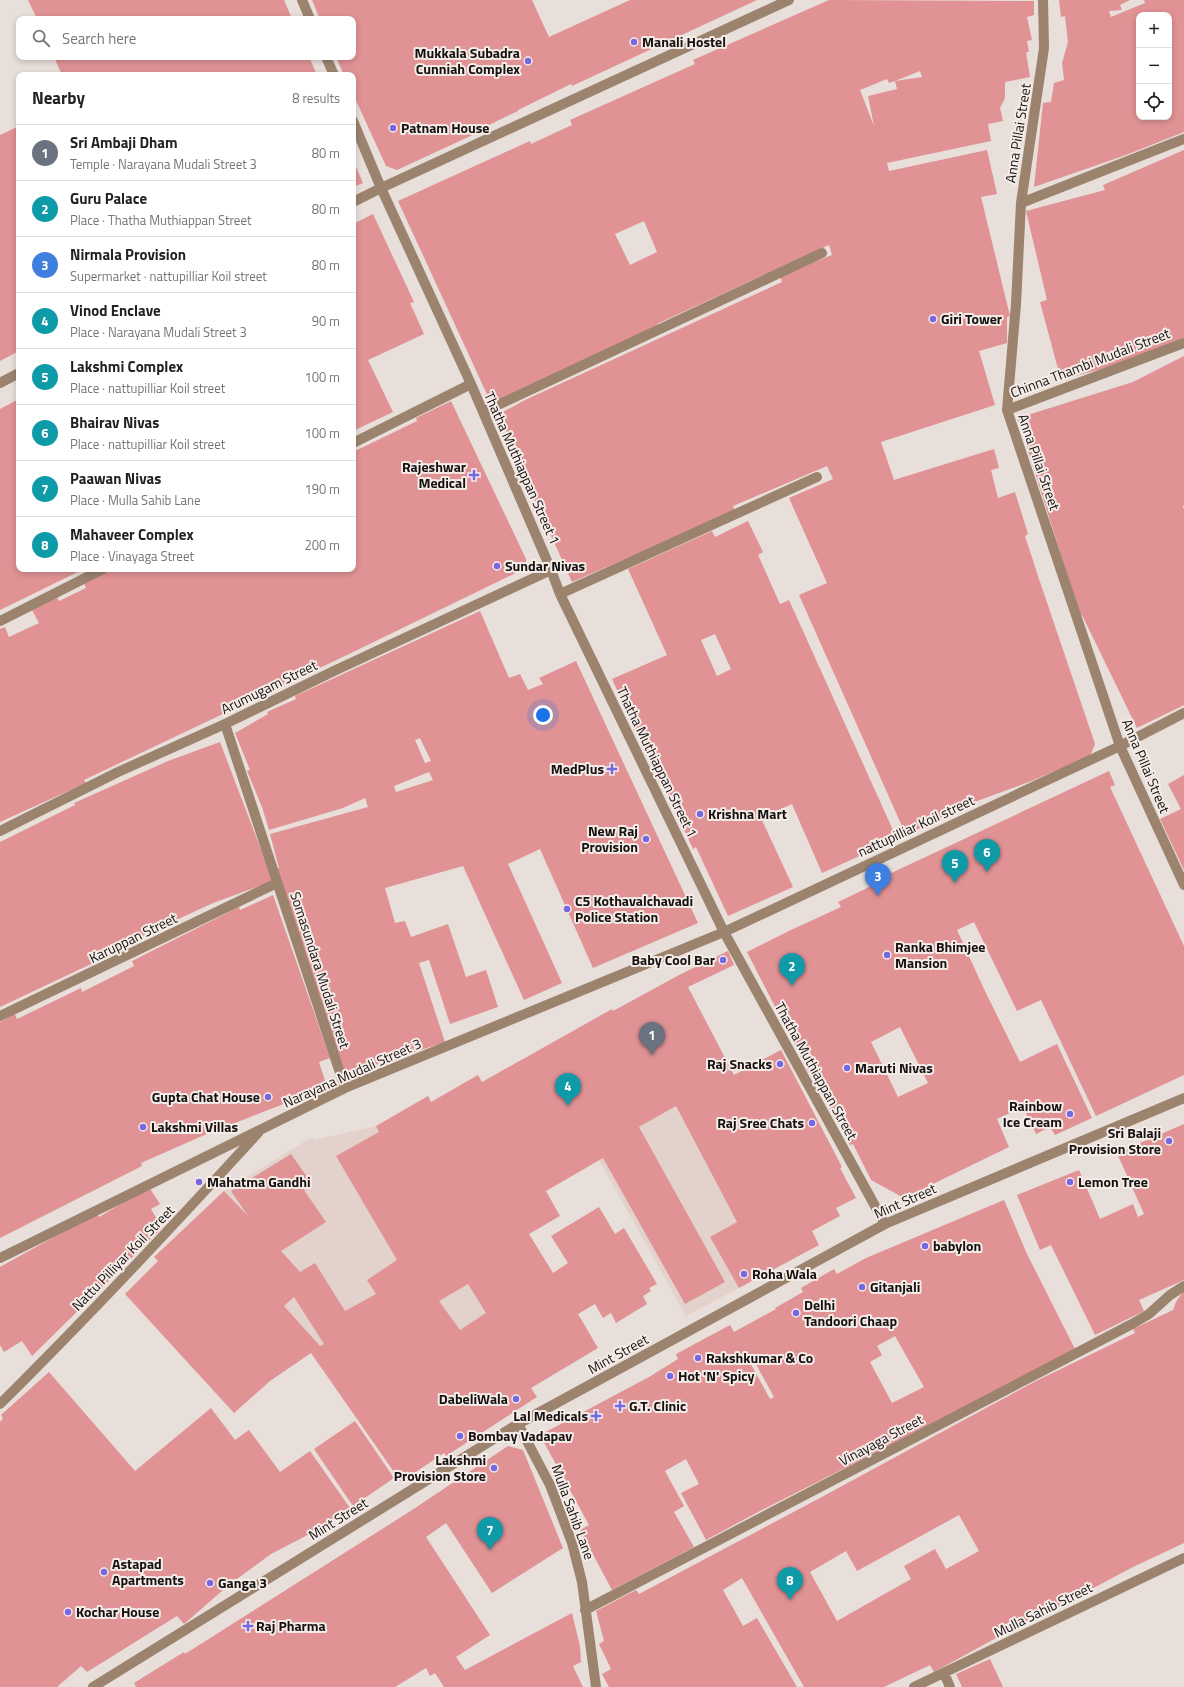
<!DOCTYPE html>
<meta charset="utf-8">
<style>
body{margin:0;font-family:"Titillium Web",sans-serif;background:#f2f2f2;color:#222}
.controls{position:absolute;right:12px;top:12px;display:grid;overflow:hidden;border-radius:8px;box-shadow:0 2px 6px #0003}
.controls button{width:36px;height:36px;display:grid;place-items:center;padding:0;border:0;border-bottom:1px solid #e0e0e0;background:#fff;color:#222;font:20px sans-serif}
.you{position:absolute;left:543px;top:715px;width:14px;height:14px;margin:-10px;border:3px solid #fff;border-radius:50%;background:#1a73e8;box-shadow:0 0 0 6px #1a73e833}
.badge{display:grid;place-items:center;width:26px;height:26px;border-radius:50%;background:#111827;color:#fff;font-size:13px;font-weight:700}
.pin{position:absolute;translate:-50% -33px;filter:drop-shadow(0 1px 2px #0008)}
.pin::after{content:'';position:absolute;top:21px;width:14px;height:12px;background:inherit;clip-path:polygon(0 0,100% 0,50% 100%)}
.list{margin:0;padding:0;list-style:none}
h2{display:flex;justify-content:space-between;align-items:center;height:52px;margin:0;padding:0 16px;font-size:17px}
h2 small{font-size:13px;font-weight:400;color:#767676}
.list li{display:grid;grid-template-columns:26px 1fr auto;gap:12px;align-items:center;box-sizing:border-box;height:56px;padding:0 16px;border-top:1px solid #e0e0e0}
.list b{display:block;font-size:15px;white-space:nowrap}
.list p{margin:0;font-size:13px;white-space:nowrap;color:#767676}
.list em{font-size:13px;font-style:normal;color:#767676}
.icon{flex:none;width:22px;height:22px;fill:none;stroke:currentColor;stroke-width:2;stroke-linecap:round;stroke-linejoin:round}
.map{position:relative;flex:none;width:1184px;height:1687px;overflow:hidden}
.search{position:absolute;background:#fff;box-shadow:0 2px 6px #0003;left:16px;top:16px;width:340px;height:44px;display:flex;align-items:center;gap:10px;box-sizing:border-box;padding:0 14px;border-radius:8px;color:#767676;font-size:15px}
.panel{position:absolute;background:#fff;box-shadow:0 2px 6px #0003;left:16px;top:72px;width:340px;height:500px;border-radius:8px}
.map>svg:first-child{display:block}
.built{fill:#e3d1cb}
.building{fill:#e09295;fill-rule:evenodd}
.lines{fill:none;stroke-linecap:round;stroke-linejoin:round}
.minor{stroke:#9b836e;stroke-width:10}
.poi-dot{fill:#7767e2;stroke:#f5ebe7;stroke-width:1.5}
.labels{text-anchor:middle;stroke-width:4;stroke-linejoin:round;paint-order:stroke}
.poi-label{font-size:14px;font-weight:bold;fill:#141110;stroke:#f5ebe7;text-anchor:start}
.street-label{font-size:14px;fill:#141110;stroke:#f5ebe7}
</style>
<div class="map">
<svg width="1184" height="1687" viewBox="0 0 1184 1687">
<rect width="100%" height="100%" fill="#e8deda"/>
<path class="built" d="M676,1106L737,1222L710,1237L739,1288L686,1316L599,1160L643,1135L639,1127Z
M376,1126L486,1313L513,1412L475,1437L376,1294L345,1311L353,1323L320,1346L284,1306L310,1284L224,1191L312,1137L314,1140Z"/>
<path class="building" d="M28,0H284L292,19H37Z
M312,0H532L549,37L630,0H757L572,86L571,84L518,110V111L489,125L490,127L397,170L386,166L353,94V75H344L336,57H353V19H319L318,17H319Z
M829,0L1034,1V15L1027,17L1032,40L1027,41L1029,52H1026L1030,77L1005,82V98L1000,108L1003,121L988,124L991,141L887,163L889,171L987,150L997,194L981,197L1010,316L1007,317V343L979,351L995,405L881,442L894,480L994,449L999,468L991,470L998,498L1015,492L1028,534L1025,536L1039,579L1095,744L1090,756L1034,780L969,804L906,835L799,595L827,583L789,498L833,479L827,466L733,506L735,511L572,582L531,491L529,493L517,466L520,464L499,414L525,400L782,282L780,276L832,255L829,245L657,324L658,326L491,403L398,201L530,141L531,144L572,125L570,120L695,64L693,60ZM920,71L922,77L895,81ZM887,79L889,83L895,81L897,89L868,96L874,126L860,90ZM644,221L657,252L630,265L615,234Z
M1059,0H1130L1120,5L1122,10L1109,11L1111,17L1145,3L1144,0H1184V132L1126,155L1034,187L1043,103L1051,102L1054,83L1064,80L1062,63L1068,42L1065,16L1061,17ZM1139,15H1169V117H1139Z
M54,57H309L317,75H62Z
M19,126V351L0,361V135Z
M1184,150V338L1123,363L1061,380L1040,302L1047,300L1026,211L1105,190L1103,185Z
M353,160L363,183L353,187Z
M373,214L414,302L410,303L424,334L368,360L393,412L353,431V224Z
M1184,356V505L1183,506L1184,510V705L1137,728L1082,615L1080,616L1018,418L1133,382Z
M19,399V569H84L0,610V409Z
M451,401L526,559V568L347,655L84,780L86,783L0,822V629L5,627L9,637L39,623L31,608L56,596L59,601L86,588L84,583L113,569H353V452L417,421L416,418Z
M748,521L763,552L758,555L780,604L789,600L897,839L822,873L792,804L761,818L793,887L728,916L696,847L693,849L652,760L649,761L612,679L667,655L628,569L712,531L715,537ZM715,634L731,669L717,676L701,640Z
M480,611L509,678L520,674L528,690L543,684L539,678L576,661L698,923L593,968L540,849L508,864L562,983L524,1000L463,866L385,888L395,923L405,921L411,937L448,924L466,977L486,970L498,1007L450,1024L429,960L419,963L445,1042L345,1075L275,869L279,868L270,834L368,807L365,798L343,808L269,830L262,807L247,771L250,770L235,733L268,714L267,712L296,699L295,696ZM420,738L431,761L425,763L415,740ZM429,772L433,780L396,792L394,786Z
M220,742L273,881L213,903L161,927L125,944L127,947L0,1007V842L75,805L74,803L101,791L168,761Z
M1109,771L1115,785L1110,787L1184,946V1075L1096,1116L1041,1000L1017,1011L974,922L957,930L983,987L1020,1062L1057,1044L1092,1118L1055,1135L1050,1127L1036,1134L1023,1107L997,1119L1009,1147L904,1198L871,1180L853,1144L850,1145L837,1118H835L812,1071L809,1073L747,952L791,930L841,907L838,902L888,878L887,875ZM900,1027L928,1083L898,1097L871,1042Z
M1184,775V870L1160,819L1181,809L1168,784Z
M273,895L330,1058L319,1062L327,1087L202,1136L141,1163L142,1166L0,1238V1022L15,1014L17,1019L81,988L82,992L134,966L132,961L239,907L240,910Z
M728,951L734,965L688,987L734,1075L781,1050L842,1167L840,1168L856,1198L836,1208L840,1216L812,1231L819,1245L739,1288L710,1237L737,1222L676,1106L639,1127L725,1282L685,1304L603,1158L546,1191L560,1216L529,1234L553,1273L568,1263L551,1236L599,1207L615,1234L624,1228L657,1284L649,1288L651,1291L643,1296L647,1304L616,1323L611,1313L603,1318L595,1304L578,1314L598,1348L531,1388L537,1397L446,1456L444,1453L401,1482L311,1353L270,1381L234,1413L125,1294L158,1261L154,1257L224,1191L248,1216L231,1191L291,1154L312,1184L304,1190L326,1222L281,1251L300,1272L315,1263L345,1311L376,1294L367,1280L397,1260L336,1156L379,1132L376,1126L428,1096L431,1102L478,1075L482,1082L612,1009L613,1011L681,974ZM468,1284L486,1313L460,1330L439,1301ZM294,1297L324,1344L320,1346L284,1306Z
M1184,1124V1280L1139,1300L1144,1311L1095,1335L1051,1245L1040,1250L1017,1195L1079,1170L1100,1219L1133,1204L1138,1217L1144,1214L1117,1153Z
M149,1187L160,1204L151,1209L162,1228L32,1356L22,1341L4,1352L0,1345V1267L97,1213L99,1217Z
M1004,1200L1027,1254L1076,1351L758,1512L706,1540L681,1493L699,1484L686,1459L665,1471L684,1506L674,1512L694,1547L612,1590L580,1530L589,1525L540,1435L649,1377L678,1359L676,1354L730,1325L734,1332L776,1309L775,1308L803,1292L801,1288L834,1269L837,1274L866,1258ZM895,1336L924,1387L892,1403L870,1362L882,1355L877,1346ZM752,1357L774,1397L770,1399L748,1359Z
M1184,1290V1543L1133,1567L1054,1609L1053,1607L934,1672L930,1665L884,1687H804L742,1578L723,1590L743,1626L757,1618L797,1687H609L602,1674L611,1669L599,1644L604,1641L596,1611L636,1590L639,1594L818,1499L1036,1381L1135,1333L1133,1329L1173,1310L1176,1302ZM959,1515L979,1551L946,1569L935,1549L904,1566L911,1579L837,1621L810,1572L846,1551L857,1571Z
M49,1372L135,1471L211,1408L235,1440L249,1430L280,1472L310,1451L350,1508L321,1528L271,1554L230,1584L184,1624L177,1616L87,1672L81,1666L57,1687H0V1422L3,1418L1,1415Z
M355,1421L394,1478L353,1506L314,1449Z
M508,1446L523,1450L563,1548L492,1593L446,1523L426,1537L490,1635L456,1657L465,1670L572,1613L580,1646L581,1662L573,1666L583,1687H444L435,1673L430,1676L426,1668L395,1687H136L134,1683L184,1652L185,1654L409,1512Z
M990,1659L1003,1687H962L956,1674Z"/>
<g class="lines">
<path class="minor" d="M302,0L310,19
M1043,0L1044,48L1021,203L1016,304L1007,410L1120,746L1184,885
M326,57L334,75
M353,121L381,188L471,384L551,570L560,594L724,932L885,1224
M353,202L381,188L789,0
M1021,203L1184,139
M0,383L19,373
M1007,410L1184,343
M483,412L822,253
M353,443L471,384
M560,594L817,477
M0,621L103,569
M225,724L345,1088
M0,831L118,772L225,724L336,670L551,570
M0,1016L277,883
M0,1258L345,1088L724,932L1120,746L1184,713
M0,1404C89,1316 174,1225 258,1133
M518,1424L550,1485L572,1543L582,1582L596,1687
M585,1610L1132,1324L1149,1314L1170,1295L1184,1286
M944,1673L950,1687
M93,1687L518,1424L885,1224L1184,1098
M914,1687L1184,1558"/>
</g>
<g class="poi-dot">
<circle cx="634" cy="42" r="4"/>
<circle cx="528" cy="61" r="4"/>
<circle cx="393" cy="128" r="4"/>
<circle cx="933" cy="319" r="4"/>
<path d="M472 469h4v4h4v4h-4v4h-4v-4h-4v-4h4z"/>
<circle cx="497" cy="566" r="4"/>
<path d="M610 763h4v4h4v4h-4v4h-4v-4h-4v-4h4z"/>
<circle cx="700" cy="814" r="4"/>
<circle cx="646" cy="839" r="4"/>
<circle cx="567" cy="909" r="4"/>
<circle cx="887" cy="955" r="4"/>
<circle cx="723" cy="960" r="4"/>
<circle cx="780" cy="1064" r="4"/>
<circle cx="847" cy="1068" r="4"/>
<circle cx="268" cy="1097" r="4"/>
<circle cx="1070" cy="1114" r="4"/>
<circle cx="812" cy="1123" r="4"/>
<circle cx="143" cy="1127" r="4"/>
<circle cx="1169" cy="1141" r="4"/>
<circle cx="199" cy="1182" r="4"/>
<circle cx="1070" cy="1182" r="4"/>
<circle cx="925" cy="1246" r="4"/>
<circle cx="744" cy="1274" r="4"/>
<circle cx="862" cy="1287" r="4"/>
<circle cx="796" cy="1313" r="4"/>
<circle cx="698" cy="1358" r="4"/>
<circle cx="670" cy="1376" r="4"/>
<circle cx="516" cy="1399" r="4"/>
<path d="M618 1400h4v4h4v4h-4v4h-4v-4h-4v-4h4z"/>
<path d="M594 1410h4v4h4v4h-4v4h-4v-4h-4v-4h4z"/>
<circle cx="460" cy="1436" r="4"/>
<circle cx="494" cy="1468" r="4"/>
<circle cx="104" cy="1572" r="4"/>
<circle cx="210" cy="1583" r="4"/>
<circle cx="68" cy="1612" r="4"/>
<path d="M246 1620h4v4h4v4h-4v4h-4v-4h-4v-4h4z"/>
</g>
<g class="labels">
<g class="poi-label">
<text x="642" y="47">Manali Hostel</text>
<text x="520" y="58" text-anchor="end">Mukkala Subadra<tspan x="520" dy="16">Cunniah Complex</tspan></text>
<text x="401" y="133">Patnam House</text>
<text x="941" y="324">Giri Tower</text>
<text x="466" y="472" text-anchor="end">Rajeshwar<tspan x="466" dy="16">Medical</tspan></text>
<text x="505" y="571">Sundar Nivas</text>
<text x="604" y="774" text-anchor="end">MedPlus</text>
<text x="708" y="819">Krishna Mart</text>
<text x="638" y="836" text-anchor="end">New Raj<tspan x="638" dy="16">Provision</tspan></text>
<text x="575" y="906">C5 Kothavalchavadi<tspan x="575" dy="16">Police Station</tspan></text>
<text x="895" y="952">Ranka Bhimjee<tspan x="895" dy="16">Mansion</tspan></text>
<text x="715" y="965" text-anchor="end">Baby Cool Bar</text>
<text x="772" y="1069" text-anchor="end">Raj Snacks</text>
<text x="855" y="1073">Maruti Nivas</text>
<text x="260" y="1102" text-anchor="end">Gupta Chat House</text>
<text x="1062" y="1111" text-anchor="end">Rainbow<tspan x="1062" dy="16">Ice Cream</tspan></text>
<text x="804" y="1128" text-anchor="end">Raj Sree Chats</text>
<text x="151" y="1132">Lakshmi Villas</text>
<text x="1161" y="1138" text-anchor="end">Sri Balaji<tspan x="1161" dy="16">Provision Store</tspan></text>
<text x="207" y="1187">Mahatma Gandhi</text>
<text x="1078" y="1187">Lemon Tree</text>
<text x="933" y="1251">babylon</text>
<text x="752" y="1279">Roha Wala</text>
<text x="870" y="1292">Gitanjali</text>
<text x="804" y="1310">Delhi<tspan x="804" dy="16">Tandoori Chaap</tspan></text>
<text x="706" y="1363">Rakshkumar &amp; Co</text>
<text x="678" y="1381">Hot 'N' Spicy</text>
<text x="508" y="1404" text-anchor="end">DabeliWala</text>
<text x="629" y="1411">G.T. Clinic</text>
<text x="588" y="1421" text-anchor="end">Lal Medicals</text>
<text x="468" y="1441">Bombay Vadapav</text>
<text x="486" y="1465" text-anchor="end">Lakshmi<tspan x="486" dy="16">Provision Store</tspan></text>
<text x="112" y="1569">Astapad<tspan x="112" dy="16">Apartments</tspan></text>
<text x="218" y="1588">Ganga 3</text>
<text x="76" y="1617">Kochar House</text>
<text x="256" y="1631">Raj Pharma</text>
</g>
<g class="street-label">
<text transform="translate(1018 133) rotate(-81)" y="5">Anna Pillai Street</text>
<text transform="translate(1090 363) rotate(-21)" y="5">Chinna Thambi Mudali Street</text>
<text transform="translate(1039 462) rotate(71)" y="5">Anna Pillai Street</text>
<text transform="translate(522 468) rotate(66)" y="5">Thatha Muthiappan Street 1</text>
<text transform="translate(269 687) rotate(-26)" y="5">Arumugam Street</text>
<text transform="translate(657 762) rotate(64)" y="5">Thatha Muthiappan Street 1</text>
<text transform="translate(1146 766) rotate(67)" y="5">Anna Pillai Street</text>
<text transform="translate(916 826) rotate(-25)" y="5">nattupilliar Koil street</text>
<text transform="translate(133 938) rotate(-26)" y="5">Karuppan Street</text>
<text transform="translate(320 970) rotate(72)" y="5">Somasundara Mudali Street</text>
<text transform="translate(816 1071) rotate(61)" y="5">Thatha Muthiappan Street</text>
<text transform="translate(352 1073) rotate(-24)" y="5">Narayana Mudali Street 3</text>
<text transform="translate(905 1201) rotate(-24)" y="5">Mint Street</text>
<text transform="translate(123 1258) rotate(-46)" y="5">Nattu Pilliyar Koil Street</text>
<text transform="translate(618 1354) rotate(-29)" y="5">Mint Street</text>
<text transform="translate(881 1440) rotate(-28)" y="5">Vinayaga Street</text>
<text transform="translate(573 1512) rotate(70)" y="5">Mulla Sahib Lane</text>
<text transform="translate(338 1519) rotate(-32)" y="5">Mint Street</text>
<text transform="translate(1043 1610) rotate(-26)" y="5">Mulla Sahib Street</text>
</g>
</g>
</svg>
<div class="controls">
<button>+</button>
<button>−</button>
<button><svg class="icon" aria-label="locate" viewBox="0 0 24 24"><circle cx="12" cy="12" r="6"/><path d="M12 2v4M12 18v4M2 12h4M18 12h4"/></svg></button>
</div>
<div class="you"></div>
<div class="pin badge" style="left:652px;top:1055px;background:#6b7280">1</div>
<div class="pin badge" style="left:792px;top:986px;background:#0f9aa8">2</div>
<div class="pin badge" style="left:878px;top:896px;background:#3f7fe0">3</div>
<div class="pin badge" style="left:568px;top:1106px;background:#0f9aa8">4</div>
<div class="pin badge" style="left:955px;top:883px;background:#0f9aa8">5</div>
<div class="pin badge" style="left:987px;top:872px;background:#0f9aa8">6</div>
<div class="pin badge" style="left:490px;top:1550px;background:#0f9aa8">7</div>
<div class="pin badge" style="left:790px;top:1600px;background:#0f9aa8">8</div>
<div class="search"><svg class="icon" aria-label="search" viewBox="0 0 24 24"><circle cx="10" cy="10" r="6"/><path d="M15 15l6 6"/></svg>Search here</div>
<section class="panel">
<h2>Nearby<small>8 results</small></h2>
<ul class="list">
<li><span class="badge" style="background:#6b7280">1</span><div><b>Sri Ambaji Dham</b><p>Temple · Narayana Mudali Street 3</p></div><em>80 m</em></li>
<li><span class="badge" style="background:#0f9aa8">2</span><div><b>Guru Palace</b><p>Place · Thatha Muthiappan Street</p></div><em>80 m</em></li>
<li><span class="badge" style="background:#3f7fe0">3</span><div><b>Nirmala Provision</b><p>Supermarket · nattupilliar Koil street</p></div><em>80 m</em></li>
<li><span class="badge" style="background:#0f9aa8">4</span><div><b>Vinod Enclave</b><p>Place · Narayana Mudali Street 3</p></div><em>90 m</em></li>
<li><span class="badge" style="background:#0f9aa8">5</span><div><b>Lakshmi Complex</b><p>Place · nattupilliar Koil street</p></div><em>100 m</em></li>
<li><span class="badge" style="background:#0f9aa8">6</span><div><b>Bhairav Nivas</b><p>Place · nattupilliar Koil street</p></div><em>100 m</em></li>
<li><span class="badge" style="background:#0f9aa8">7</span><div><b>Paawan Nivas</b><p>Place · Mulla Sahib Lane</p></div><em>190 m</em></li>
<li><span class="badge" style="background:#0f9aa8">8</span><div><b>Mahaveer Complex</b><p>Place · Vinayaga Street</p></div><em>200 m</em></li>
</ul>
</section>
</div>
